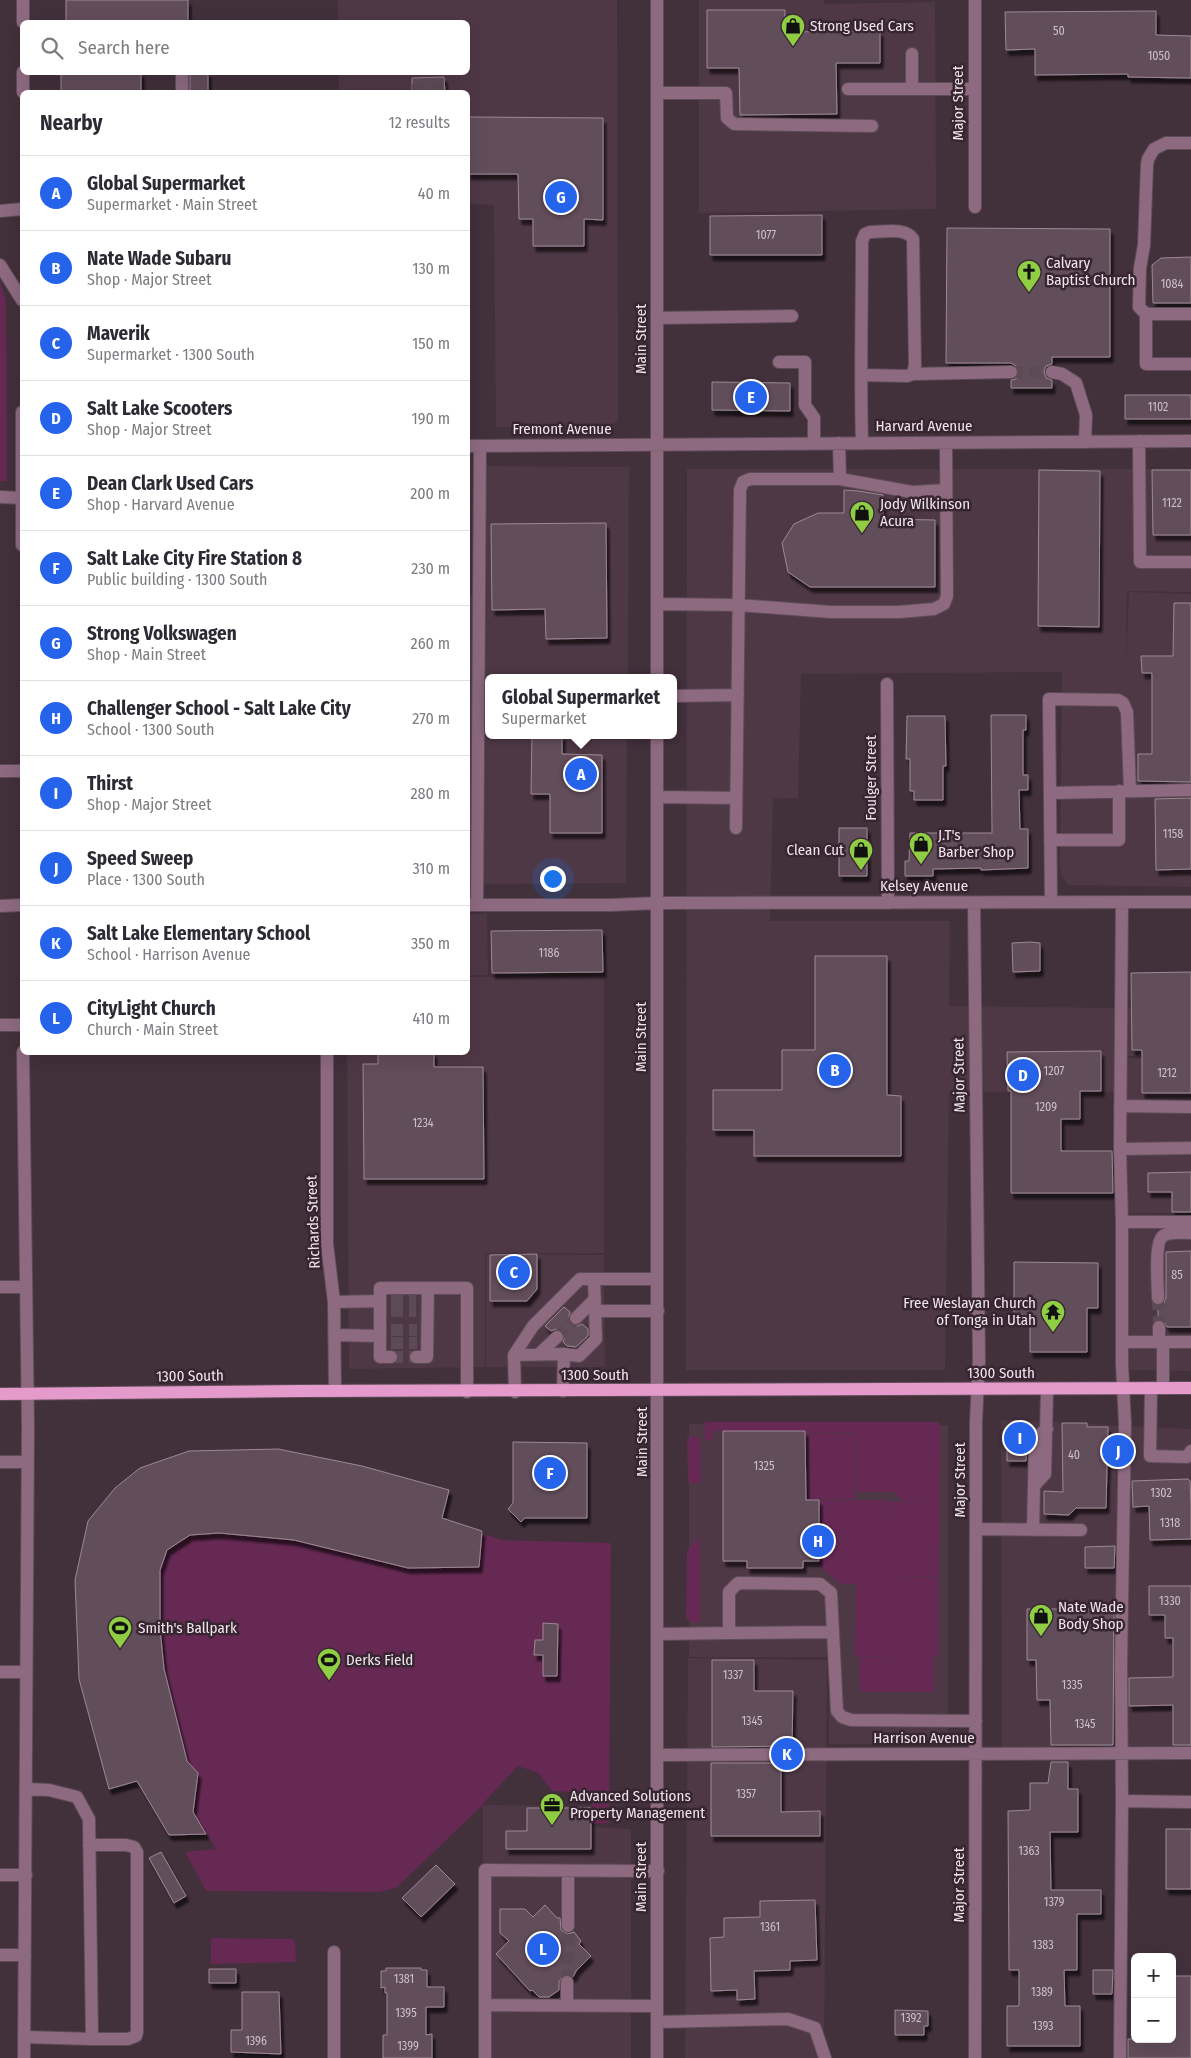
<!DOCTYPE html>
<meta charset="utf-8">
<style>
body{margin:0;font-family:"Fira Sans Condensed",sans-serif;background:#f7f7f7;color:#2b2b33}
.controls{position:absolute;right:15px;bottom:15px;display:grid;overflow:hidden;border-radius:8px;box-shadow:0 5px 20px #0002}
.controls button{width:45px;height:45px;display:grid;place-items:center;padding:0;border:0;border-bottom:1px solid #e1e1e2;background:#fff;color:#2b2b33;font:25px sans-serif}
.you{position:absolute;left:552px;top:878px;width:18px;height:18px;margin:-12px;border:4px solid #fff;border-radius:50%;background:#1a73e8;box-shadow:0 0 0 8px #1a73e833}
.badge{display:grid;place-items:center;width:32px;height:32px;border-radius:50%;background:#2563eb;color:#fff;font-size:16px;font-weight:700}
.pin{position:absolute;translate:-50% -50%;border:2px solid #fff;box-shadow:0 1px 5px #0006}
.popup{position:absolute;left:485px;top:674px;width:192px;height:65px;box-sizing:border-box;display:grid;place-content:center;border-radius:8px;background:#fff;filter:drop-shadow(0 1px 4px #0005);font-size:16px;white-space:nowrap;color:#7c7c81}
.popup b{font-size:19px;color:#2b2b33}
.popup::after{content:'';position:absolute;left:50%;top:100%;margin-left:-10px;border:10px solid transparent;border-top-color:#fff}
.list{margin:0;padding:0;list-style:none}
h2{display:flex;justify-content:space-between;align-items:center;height:65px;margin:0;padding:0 20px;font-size:21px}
h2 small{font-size:16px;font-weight:400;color:#7c7c81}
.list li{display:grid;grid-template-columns:32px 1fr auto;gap:15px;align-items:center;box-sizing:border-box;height:75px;padding:0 20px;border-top:1px solid #e1e1e2}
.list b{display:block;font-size:19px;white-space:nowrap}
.list p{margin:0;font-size:16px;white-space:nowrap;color:#7c7c81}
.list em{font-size:16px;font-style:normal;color:#7c7c81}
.icon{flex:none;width:28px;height:28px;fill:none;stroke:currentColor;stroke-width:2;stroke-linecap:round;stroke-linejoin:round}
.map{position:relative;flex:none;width:1191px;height:2058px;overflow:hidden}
.search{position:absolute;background:#fff;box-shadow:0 5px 20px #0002;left:20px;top:20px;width:450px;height:55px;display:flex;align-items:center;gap:12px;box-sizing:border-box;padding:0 18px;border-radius:8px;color:#7c7c81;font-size:19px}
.panel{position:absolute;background:#fff;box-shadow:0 5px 20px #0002;left:20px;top:90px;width:450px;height:965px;border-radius:8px}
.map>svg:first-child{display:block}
.built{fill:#4f3846}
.green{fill:#652953}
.building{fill:#624e5a;stroke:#9d8895;filter:url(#shadow)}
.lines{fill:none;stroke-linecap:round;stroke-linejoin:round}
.minor-tunnel{stroke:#5c4b56;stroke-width:12;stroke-dasharray:12 6;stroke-linecap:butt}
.minor-casing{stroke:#5e4d57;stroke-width:14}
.major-casing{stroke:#5e4d57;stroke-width:14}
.minor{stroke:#8e6a81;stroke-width:12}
.major{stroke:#e49acb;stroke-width:12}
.labels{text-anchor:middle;stroke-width:5;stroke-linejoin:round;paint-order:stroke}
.number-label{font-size:12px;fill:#cdbfc8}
.poi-label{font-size:15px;fill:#f1e5ec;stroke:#372631;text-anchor:start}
.street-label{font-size:15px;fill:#f1e5ec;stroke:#372631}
</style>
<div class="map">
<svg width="1191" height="2058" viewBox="0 0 1191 2058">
<defs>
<filter id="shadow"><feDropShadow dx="3" dy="5.5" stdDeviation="1" flood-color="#0009"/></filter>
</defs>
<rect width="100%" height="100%" fill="#42303b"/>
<path class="built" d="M338,0H617L618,421L605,427H496L494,205L468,204V92H339V73L468,72V22H338Z
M699,0H823L824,4L935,2L936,209L699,213Z
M486,466L629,467L628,678H488V735H627L626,883L468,884V595H483Z
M687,469H1191V592L1127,591L1126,669L1129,592L1191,594V887L1069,885L1062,877L1060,866L1062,672L801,674L798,798L773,799L770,921H950L949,1006L1191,1009V1056H1117L1116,1092H949L945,1370H686Z
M468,914H487L488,975H468Z
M604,976V1253H485V1367L349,1369L347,1053L468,1052V977Z
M1119,1058L1191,1059V1213H1118Z
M1125,1214L1191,1215V1371L1127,1370Z
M486,1254L604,1255L605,1367H486Z
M1001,1420L1191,1429V1746L1002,1747Z
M689,1424L948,1425V1744H829V1657H689Z
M688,1658L827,1660L824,2058H685Z
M483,1805L592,1806L593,1827L631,1829V2058H483Z"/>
<path class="green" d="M0,282L6,299L7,481H0Z
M705,1422H938L940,1425L939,1577L887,1576L938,1578V1656L934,1657V1690L932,1692H862L860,1690L859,1657H891L855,1656L856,1584H840L820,1566V1500H887L888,1526V1502L933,1501H902L894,1492H856V1433L712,1431V1440H705Z
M807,1433L855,1434V1499H807Z
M687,1437H700L701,1483H688Z
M219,1533L294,1540L408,1568L478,1567L482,1534L503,1540L611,1543L609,1823L593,1824L592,1793L552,1791L538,1773L518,1766L486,1800L483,1805L396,1888L378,1892L206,1891L185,1852L216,1849L193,1812L198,1773L187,1761L164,1669L160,1629V1570L167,1550L190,1535Z
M700,1538V1622H691L686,1617L687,1550Z
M211,1938L293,1939L295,1941L296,1962L211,1964Z"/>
<path class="building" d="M66,0H188V22H66Z
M707,10H785V32L880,31V63H836L837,114L740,115L739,68H707Z
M1156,11V35L1191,36V78L1128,77V74L1035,75V49L1006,50L1005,12Z
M61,72H141V92H61Z
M190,72H208V92H190Z
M444,77L445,92H412V78Z
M468,117L603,118V220L584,219V246H533V219H519L518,174H468Z
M822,215V255H710V216Z
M947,228L1110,229V357H1052V364L1046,366L1044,371L1046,378L1052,380V388H1011V380L1016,379L1019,372L1018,367L1011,363H946Z
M1191,257V303H1153L1152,265L1161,258Z
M712,382L790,383V411L712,410Z
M1125,395H1191V419H1125Z
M1039,470L1100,471L1099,627L1038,626Z
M1152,470H1191V535H1153Z
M844,490L858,491L883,495V519L935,520V587H810L788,572L782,543L794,524L818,513H844Z
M606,523L607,638L546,639L545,609L492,610L491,524Z
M1174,603H1191V782L1138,781V754H1152V673H1142L1141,656H1173Z
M991,715H1026V730H1023V775H1028V790H1019L1020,829H1028V868L981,870V868L933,869V876H905V861H909L910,833H992Z
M907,716H945L946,766H943V800H914V791H910V759H906Z
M532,735H562V754L602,755V833H550V794H531Z
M1191,798V869L1156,870L1155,799Z
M839,828H867V876H839Z
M602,930L603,972L492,973L491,931Z
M1031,942L1040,943V971L1013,972L1012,943Z
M815,956H887V1095L901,1096V1156H754V1130H713V1090H782V1050H815Z
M1191,972V1093H1142V1050H1132L1131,973Z
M1101,1051V1091H1080V1119H1061V1151H1112L1113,1193H1011V1091H1008L1007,1052Z
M378,1052H434V1067H483L484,1179H364L363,1064H378Z
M1191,1172V1212H1172V1192H1148V1173Z
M1191,1251V1327H1167L1163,1320L1158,1319V1306L1163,1305L1166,1298V1252Z
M537,1254V1289L527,1301H490V1255Z
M1014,1262L1098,1263V1308H1087V1352H1030V1315H1014Z
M564,1307L570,1312L568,1320L571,1324L578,1326L582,1324L588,1329V1336L576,1347L567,1346L563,1342L565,1336L563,1331L556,1329L551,1331L545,1326Z
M1062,1423H1087V1427H1108L1106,1508H1076L1069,1515L1044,1514V1491L1063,1492Z
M1007,1429H1031L1027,1438L1026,1461H1007Z
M723,1431H805L806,1500H819V1561H803V1568H747V1561H723Z
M513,1442L587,1443V1518H525L521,1522L508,1509L513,1503Z
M278,1449L362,1466L449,1490L442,1518L482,1531L479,1567L408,1568L294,1540L219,1533L190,1535L167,1550L160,1570V1629L164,1669L187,1761L198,1773L193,1812L206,1834L169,1835L137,1781L109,1789L79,1679L75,1580L88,1521L115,1488L140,1468L189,1451Z
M1188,1479L1190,1481L1191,1506V1539L1150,1540L1149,1506L1133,1507L1132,1481Z
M1115,1546L1114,1568H1085V1547Z
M1149,1586H1191V1745H1173V1705L1129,1706V1678L1173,1677V1638H1165V1615H1149Z
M1027,1609H1114L1113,1745H1051L1050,1700H1037L1036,1660H1027Z
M543,1623L558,1624L557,1676H543V1655H534L535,1640H543Z
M712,1660H754V1691H793L792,1746L712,1747Z
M1051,1762H1068V1789H1078V1832H1050L1051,1890H1101V1914H1077V1970H1064L1065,2006H1080V2046H1007V2006H1019V1970H1009L1008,1811L1030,1810V1783H1048Z
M711,1763H781V1812L820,1811V1836H711Z
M527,1808H591V1849H506V1831H527Z
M1166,1829H1191V1889H1166Z
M161,1852L186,1896L174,1903L149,1858Z
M436,1865L455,1884L421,1917L402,1898Z
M815,1900L817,1960L790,1961V1970L754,1971L755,1999L737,2000V1990L711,1991L710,1938L724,1937V1918L760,1917V1901Z
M545,1905L557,1918H560L561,1930L568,1934L574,1932L581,1941L579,1944L591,1956L576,1971L573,1977L567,1974L563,1975L559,1982V1990L549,1997H539L532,1990L530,1991L496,1954L509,1941L500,1933V1909H525L533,1917Z
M386,1968H421V1970H427V1987H444V2007H426V2035L432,2034V2058H383V2035H387V1993H385V1987L381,1988V1971H386Z
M209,1969H236V1983H209Z
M1093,1970H1113L1112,1994H1093Z
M1172,1976H1191V2058H1128V2039H1172Z
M242,1992H279L281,2054L231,2052V2030H242Z
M895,2010L928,2011V2026H924V2035H895Z"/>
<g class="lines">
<path class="minor-tunnel" d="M412,90H445
M1011,372H1052
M1158,1298L1159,1327
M391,1299H416
M391,1311H416
M391,1330H417
M557,1337L576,1318
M391,1343H417
M391,1357H416
M567,1982L568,1926"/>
<defs>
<path id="minor" d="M23,22V0
M912,54V89H975
M23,72V92
M848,89H912
M182,92V72
M657,93H726L727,118L734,124L872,126
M975,207V0
M0,211L22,209
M0,265L22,300
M1146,314L1139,307L1140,268L1144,245L1147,165L1148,159L1154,149L1166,143H1191
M1191,314H1146V364H1191
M657,318L792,316
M779,362H805V405L814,418V443
M1052,372L1062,374L1076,383L1086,415L1085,442
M913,374L1011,372
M862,375L907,376L913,374L915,365L913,239C906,227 883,232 870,232L865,234L862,241C862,308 860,376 862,443
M22,412V545
M1139,441L1140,562H1191
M468,446L1191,441
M840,479L912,492L946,490
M0,497L22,498
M657,604L739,605L831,612H899L934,609L944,604L947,596L946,443
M657,678V0
M887,684L888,903
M674,696L738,695
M657,735V2058
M0,771H22
M1050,793L1191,790
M657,797L736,798
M736,828L740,490L743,482L750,479H840L839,443
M1050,840H1119V791
M1051,902L1049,699L1118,700L1123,703L1127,712L1130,791
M974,903L979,1361L976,1421L975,2058
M468,905H611L657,903L1191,902
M477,905L480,446
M0,906L22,905
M0,1025H22
M23,1052L28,1427L24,2058
M327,1052V1244L334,1302L335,1391
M1120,1106L1191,1107
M1120,1149L1191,1148
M1122,1222H1191
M0,1287H26
M1158,1298C1158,1286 1154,1242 1163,1236C1171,1231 1183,1233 1191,1233
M380,1301V1288H428
M334,1302L380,1301V1336L334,1335
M595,1311H658
M576,1318L595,1299
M1159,1327V1342
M380,1336V1357H391
M1122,1342H1191
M539,1354L557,1337
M564,1354L579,1356L596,1339L594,1279
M514,1355L564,1354L563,1391
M416,1357H427L428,1288H467V1392
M1151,1388L1150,1456L1187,1457L1191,1451
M1163,1388V1342
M515,1392L514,1355L533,1326L580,1279H657
M0,1462H27
M1034,1486L1035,1438L1047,1429
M976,1529L1081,1530
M1033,1530L1034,1486L1045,1474L1047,1390
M729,1633L833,1632
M658,1634L729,1633V1592L738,1583L820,1584L831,1593L837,1711L842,1717L851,1720L976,1721
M0,1672H26
M658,1755L1191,1753
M1122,1801L1191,1802
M89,1845H126L134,1847L137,1852V2032L136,2036L128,2039H92
M0,1875H26
M568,1926V1871
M0,1955H25
M567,1982V2005
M485,2005L657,2006
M657,2022L788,2019L815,2028L825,2058
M24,2037L92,2039L89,1819L77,1797L49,1790L26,1789
M334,2058V1952
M485,2058V1870L658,1871
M1120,2058L1122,1801L1121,1665L1125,1424L1122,1364V1222L1120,1149L1122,902"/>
<path id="major" d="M0,1394L299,1391L1191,1388"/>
</defs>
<use href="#minor" class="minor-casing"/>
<use href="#major" class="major-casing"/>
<use href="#minor" class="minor"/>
<use href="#major" class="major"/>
</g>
<defs>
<symbol id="shop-pin" viewBox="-11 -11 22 30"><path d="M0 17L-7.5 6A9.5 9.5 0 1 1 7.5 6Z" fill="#8fcd42" stroke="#372631"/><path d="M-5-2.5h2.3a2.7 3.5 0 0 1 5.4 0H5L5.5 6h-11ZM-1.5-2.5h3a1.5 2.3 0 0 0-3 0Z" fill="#111"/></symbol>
<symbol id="church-pin" viewBox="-11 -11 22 30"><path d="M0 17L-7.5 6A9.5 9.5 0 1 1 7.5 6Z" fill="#8fcd42" stroke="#372631"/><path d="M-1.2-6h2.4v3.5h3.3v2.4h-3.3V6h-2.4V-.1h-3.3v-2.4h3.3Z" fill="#111"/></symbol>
<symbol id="temple-pin" viewBox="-11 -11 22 30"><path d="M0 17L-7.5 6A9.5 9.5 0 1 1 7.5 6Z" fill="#8fcd42" stroke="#372631"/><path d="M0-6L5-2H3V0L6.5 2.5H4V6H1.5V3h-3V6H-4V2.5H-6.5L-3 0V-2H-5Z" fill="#111"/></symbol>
<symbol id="stadium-pin" viewBox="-11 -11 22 30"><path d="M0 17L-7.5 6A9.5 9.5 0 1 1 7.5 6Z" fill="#8fcd42" stroke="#372631"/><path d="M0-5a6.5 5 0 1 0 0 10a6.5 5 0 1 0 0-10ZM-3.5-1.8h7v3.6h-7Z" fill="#111"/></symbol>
<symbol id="office-pin" viewBox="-11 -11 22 30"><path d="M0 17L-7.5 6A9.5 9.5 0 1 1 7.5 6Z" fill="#8fcd42" stroke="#372631"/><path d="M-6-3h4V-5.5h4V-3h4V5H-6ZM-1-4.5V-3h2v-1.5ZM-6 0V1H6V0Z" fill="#111"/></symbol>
</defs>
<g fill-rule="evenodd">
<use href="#shop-pin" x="779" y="12" width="28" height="38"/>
<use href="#church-pin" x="1015" y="258" width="28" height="38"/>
<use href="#shop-pin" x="848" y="499" width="28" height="38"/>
<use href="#shop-pin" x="907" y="830" width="28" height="38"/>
<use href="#shop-pin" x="847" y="836" width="28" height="38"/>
<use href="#temple-pin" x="1039" y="1298" width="28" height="38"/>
<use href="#shop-pin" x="1027" y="1602" width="28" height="38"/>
<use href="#stadium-pin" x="106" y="1614" width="28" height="38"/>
<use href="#stadium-pin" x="315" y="1646" width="28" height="38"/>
<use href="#office-pin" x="538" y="1791" width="28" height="38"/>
</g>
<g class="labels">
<g class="number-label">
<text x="1059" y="35">50</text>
<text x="1159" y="60">1050</text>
<text x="766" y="239">1077</text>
<text x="1172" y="288">1084</text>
<text x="1158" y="411">1102</text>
<text x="1172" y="507">1122</text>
<text x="1173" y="838">1158</text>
<text x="549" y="957">1186</text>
<text x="1054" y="1075">1207</text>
<text x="1167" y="1077">1212</text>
<text x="1046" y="1111">1209</text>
<text x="423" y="1127">1234</text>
<text x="1177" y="1279">85</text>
<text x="1074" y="1459">40</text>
<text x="764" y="1470">1325</text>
<text x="1161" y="1497">1302</text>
<text x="1170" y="1527">1318</text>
<text x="1170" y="1605">1330</text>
<text x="733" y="1679">1337</text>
<text x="1072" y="1689">1335</text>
<text x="752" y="1725">1345</text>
<text x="1085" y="1728">1345</text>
<text x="746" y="1798">1357</text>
<text x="1029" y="1855">1363</text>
<text x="1054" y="1906">1379</text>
<text x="770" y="1931">1361</text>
<text x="1043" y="1949">1383</text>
<text x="404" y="1983">1381</text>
<text x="1042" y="1996">1389</text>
<text x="406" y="2017">1395</text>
<text x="911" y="2022">1392</text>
<text x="1043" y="2030">1393</text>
<text x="256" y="2045">1396</text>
<text x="408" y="2050">1399</text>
</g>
<g class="poi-label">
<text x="810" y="31">Strong Used Cars</text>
<text x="1046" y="268">Calvary<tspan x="1046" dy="17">Baptist Church</tspan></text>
<text x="880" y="509">Jody Wilkinson<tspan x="880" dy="17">Acura</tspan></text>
<text x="938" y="840">J.T's<tspan x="938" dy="17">Barber Shop</tspan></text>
<text x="844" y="855" text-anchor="end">Clean Cut</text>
<text x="1036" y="1308" text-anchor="end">Free Weslayan Church<tspan x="1036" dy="17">of Tonga in Utah</tspan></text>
<text x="1058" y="1612">Nate Wade<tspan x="1058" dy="17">Body Shop</tspan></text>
<text x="138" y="1633">Smith's Ballpark</text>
<text x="346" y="1665">Derks Field</text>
<text x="570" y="1801">Advanced Solutions<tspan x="570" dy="17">Property Management</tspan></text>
</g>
<g class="street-label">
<text transform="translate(958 103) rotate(-90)" y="5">Major Street</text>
<text transform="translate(641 339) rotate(-90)" y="5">Main Street</text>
<text x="924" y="431">Harvard Avenue</text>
<text x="562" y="434">Fremont Avenue</text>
<text transform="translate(871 778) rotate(-90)" y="5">Foulger Street</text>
<text x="924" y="891">Kelsey Avenue</text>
<text transform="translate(641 1037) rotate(-90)" y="5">Main Street</text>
<text transform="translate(959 1075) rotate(-91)" y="5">Major Street</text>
<text transform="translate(313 1222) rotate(-92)" y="5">Richards Street</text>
<text x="1001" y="1378">1300 South</text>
<text x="595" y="1380">1300 South</text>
<text transform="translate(190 1376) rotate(-1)" y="5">1300 South</text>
<text transform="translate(642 1442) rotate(-90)" y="5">Main Street</text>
<text transform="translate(960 1480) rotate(-90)" y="5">Major Street</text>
<text x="924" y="1743">Harrison Avenue</text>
<text transform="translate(641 1877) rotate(-90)" y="5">Main Street</text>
<text transform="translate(959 1885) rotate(-90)" y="5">Major Street</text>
</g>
</g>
</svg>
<div class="controls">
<button>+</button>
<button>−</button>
</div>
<div class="you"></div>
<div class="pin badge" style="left:581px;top:774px">A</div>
<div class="popup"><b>Global Supermarket</b>Supermarket</div>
<div class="pin badge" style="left:835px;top:1070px">B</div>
<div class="pin badge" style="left:514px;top:1272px">C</div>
<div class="pin badge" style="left:1023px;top:1075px">D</div>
<div class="pin badge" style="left:751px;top:397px">E</div>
<div class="pin badge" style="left:550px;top:1473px">F</div>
<div class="pin badge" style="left:561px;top:197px">G</div>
<div class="pin badge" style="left:818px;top:1541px">H</div>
<div class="pin badge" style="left:1020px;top:1438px">I</div>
<div class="pin badge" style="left:1118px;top:1451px">J</div>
<div class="pin badge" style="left:787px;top:1754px">K</div>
<div class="pin badge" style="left:543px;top:1949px">L</div>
<div class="search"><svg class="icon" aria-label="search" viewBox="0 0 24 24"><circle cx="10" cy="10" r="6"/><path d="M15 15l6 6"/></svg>Search here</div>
<section class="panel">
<h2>Nearby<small>12 results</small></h2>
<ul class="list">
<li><span class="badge">A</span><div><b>Global Supermarket</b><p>Supermarket · Main Street</p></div><em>40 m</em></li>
<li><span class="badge">B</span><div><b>Nate Wade Subaru</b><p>Shop · Major Street</p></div><em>130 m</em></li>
<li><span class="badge">C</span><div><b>Maverik</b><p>Supermarket · 1300 South</p></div><em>150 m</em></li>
<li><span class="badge">D</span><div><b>Salt Lake Scooters</b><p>Shop · Major Street</p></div><em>190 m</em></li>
<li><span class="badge">E</span><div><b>Dean Clark Used Cars</b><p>Shop · Harvard Avenue</p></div><em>200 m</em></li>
<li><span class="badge">F</span><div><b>Salt Lake City Fire Station 8</b><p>Public building · 1300 South</p></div><em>230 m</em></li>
<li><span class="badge">G</span><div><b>Strong Volkswagen</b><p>Shop · Main Street</p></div><em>260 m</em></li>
<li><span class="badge">H</span><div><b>Challenger School - Salt Lake City</b><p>School · 1300 South</p></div><em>270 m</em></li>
<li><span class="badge">I</span><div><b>Thirst</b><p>Shop · Major Street</p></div><em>280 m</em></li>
<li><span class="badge">J</span><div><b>Speed Sweep</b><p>Place · 1300 South</p></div><em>310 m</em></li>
<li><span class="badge">K</span><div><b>Salt Lake Elementary School</b><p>School · Harrison Avenue</p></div><em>350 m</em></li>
<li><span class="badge">L</span><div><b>CityLight Church</b><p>Church · Main Street</p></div><em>410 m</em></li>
</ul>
</section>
</div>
